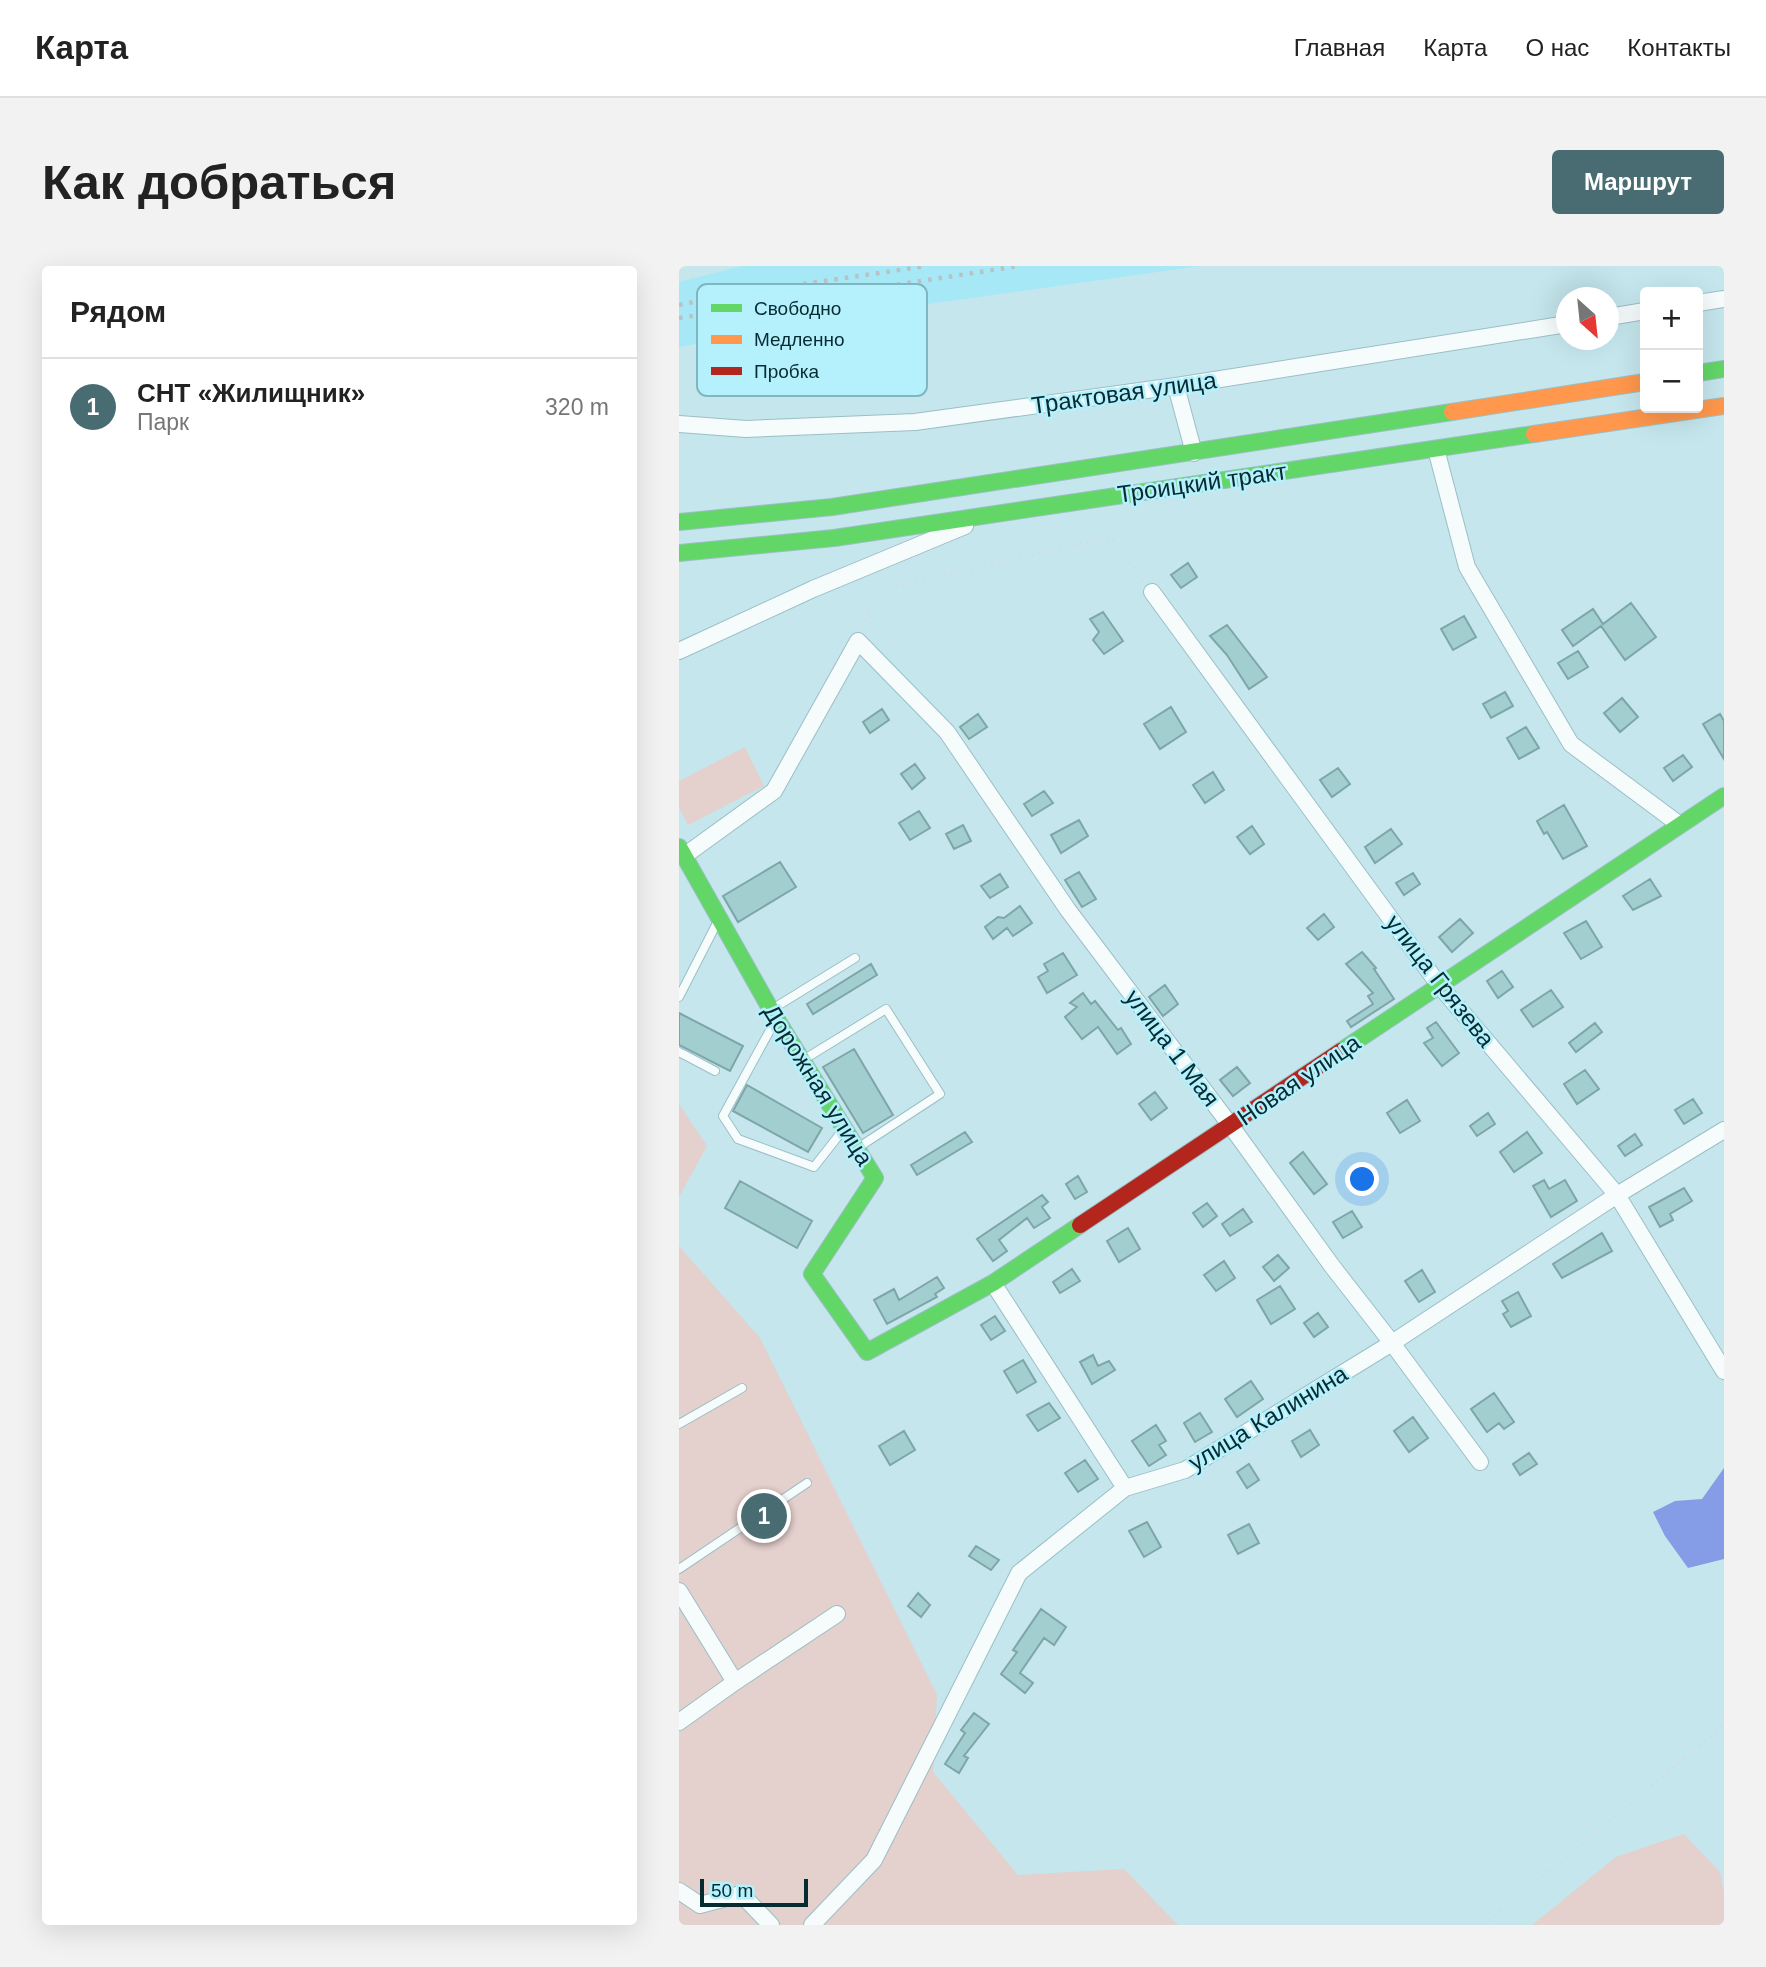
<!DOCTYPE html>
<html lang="ru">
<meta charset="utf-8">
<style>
body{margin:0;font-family:Arial,sans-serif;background:#f2f2f2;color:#222}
.controls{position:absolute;right:21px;top:21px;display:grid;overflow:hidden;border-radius:7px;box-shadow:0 7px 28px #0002}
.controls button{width:63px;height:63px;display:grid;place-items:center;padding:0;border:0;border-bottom:2px solid #e0e0e0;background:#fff;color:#222;font:35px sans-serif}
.compass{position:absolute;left:877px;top:21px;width:63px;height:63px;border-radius:50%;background:#fff;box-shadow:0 7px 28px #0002;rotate:153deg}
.scale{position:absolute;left:21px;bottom:18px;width:108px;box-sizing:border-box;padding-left:7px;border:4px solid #062b31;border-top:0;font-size:19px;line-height:24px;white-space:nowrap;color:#062b31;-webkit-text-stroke:5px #b5f1fd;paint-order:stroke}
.you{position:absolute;left:684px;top:914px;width:24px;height:24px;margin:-18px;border:5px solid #fff;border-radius:50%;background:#1a73e8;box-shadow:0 0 0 10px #1a73e833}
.badge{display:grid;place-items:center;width:46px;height:46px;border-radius:50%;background:#496c73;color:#fff;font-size:23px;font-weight:700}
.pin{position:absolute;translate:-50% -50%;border:4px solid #fff;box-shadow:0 2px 7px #0006}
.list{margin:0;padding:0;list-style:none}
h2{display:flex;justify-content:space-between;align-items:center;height:91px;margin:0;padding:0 28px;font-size:30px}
h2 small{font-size:23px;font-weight:400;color:#767676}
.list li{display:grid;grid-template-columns:46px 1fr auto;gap:21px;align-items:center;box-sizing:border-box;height:98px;padding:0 28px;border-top:2px solid #e0e0e0}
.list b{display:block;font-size:26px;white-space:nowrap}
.list p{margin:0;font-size:23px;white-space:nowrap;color:#767676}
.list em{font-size:23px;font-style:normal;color:#767676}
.map{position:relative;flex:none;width:1045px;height:1659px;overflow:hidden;border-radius:7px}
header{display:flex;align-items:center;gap:42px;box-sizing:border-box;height:98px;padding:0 35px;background:#fff;border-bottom:2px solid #e0e0e0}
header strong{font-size:33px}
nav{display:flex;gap:38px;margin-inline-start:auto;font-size:24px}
.intro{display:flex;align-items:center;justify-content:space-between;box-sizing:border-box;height:168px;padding:0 42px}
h1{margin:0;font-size:49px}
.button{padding:18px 32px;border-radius:7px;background:#496c73;color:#fff;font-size:24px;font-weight:700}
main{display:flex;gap:42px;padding:0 42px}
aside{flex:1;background:#fff;border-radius:7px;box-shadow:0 7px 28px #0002}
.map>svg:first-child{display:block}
.built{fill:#a6e8f5}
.green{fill:#e4d0cc}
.water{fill:#849de6}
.building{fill:#a3ced0;stroke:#7da6a8;stroke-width:2}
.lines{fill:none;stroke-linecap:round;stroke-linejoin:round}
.lane-casing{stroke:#9bbfc6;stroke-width:10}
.street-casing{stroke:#9bbfc6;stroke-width:18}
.fast-casing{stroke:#9bbfc6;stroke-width:18}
.slow-casing{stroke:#9bbfc6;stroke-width:18}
.jam-casing{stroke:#9bbfc6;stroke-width:18}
.path{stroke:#d2dddf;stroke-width:2.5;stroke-dasharray:2 5;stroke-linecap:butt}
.lane{stroke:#f6fbfc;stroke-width:8}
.street{stroke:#f6fbfc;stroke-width:16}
.fast{stroke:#63d668;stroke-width:16}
.slow{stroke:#ff974d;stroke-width:16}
.jam{stroke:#b3261e;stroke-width:16}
.rail{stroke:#b8c2c4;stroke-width:4.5;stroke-dasharray:3.5 7;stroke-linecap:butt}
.labels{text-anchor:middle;stroke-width:5;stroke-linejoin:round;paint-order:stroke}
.street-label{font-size:24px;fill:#062b31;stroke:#b5f1fd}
.key{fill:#b5f1fd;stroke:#80b6c0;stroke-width:2}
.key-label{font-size:19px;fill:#062b31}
</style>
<header>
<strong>Карта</strong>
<nav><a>Главная</a><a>Карта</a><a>О нас</a><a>Контакты</a></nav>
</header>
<div class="intro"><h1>Как добраться</h1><a class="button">Маршрут</a></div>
<main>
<aside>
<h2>Рядом<small></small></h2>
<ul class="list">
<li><span class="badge">1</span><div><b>СНТ «Жилищник»</b><p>Парк</p></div><em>320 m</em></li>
</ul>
</aside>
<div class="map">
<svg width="1045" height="1659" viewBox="0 0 1045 1659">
<rect width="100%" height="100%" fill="#c5e6ed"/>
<path class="built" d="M63,0H521L235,40L0,81V16Z"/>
<path class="green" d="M66,481L85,520L9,559L0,541V515Z
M0,838L28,880L0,931Z
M0,980L81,1072L258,1429L254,1506L339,1609L445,1603L499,1659H0Z
M1005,1568L1041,1606L1045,1627V1659H853L937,1591Z"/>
<path class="water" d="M1045,1202V1293L1009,1302L986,1270L974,1246L996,1235L1023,1233Z"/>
<path class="building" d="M509,297L518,311L502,322L492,309Z
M952,337L977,371L946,394L922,360L894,380L883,364L914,343L924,358Z
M424,346L444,375L425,388L414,374L420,366L411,353Z
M785,350L797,371L774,384L762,363Z
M548,359L588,411L570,423L548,389L531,370Z
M899,385L909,401L889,413L879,397Z
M826,426L834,440L812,452L804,438Z
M943,432L959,451L941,466L925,447Z
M492,441L507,466L481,483L465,458Z
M203,443L210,454L191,467L184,456Z
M299,448L308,461L290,473L281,461Z
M1041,448L1045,455V493L1024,458Z
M847,461L860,482L840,493L828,472Z
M1004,489L1013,501L994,515L985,502Z
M236,498L246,512L233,523L222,508Z
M659,502L671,518L653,531L641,514Z
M534,506L545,524L526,537L514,519Z
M365,525L374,537L353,550L345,538Z
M885,539L908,580L884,593L868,566L865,568L858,555Z
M240,545L251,562L231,574L220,557Z
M400,554L409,570L382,587L372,569Z
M284,559L292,575L275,583L267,568Z
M573,560L585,578L571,588L558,571Z
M712,563L723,578L696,597L686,581Z
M101,596L117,621L59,656L44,630Z
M400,606L417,633L403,641L386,614Z
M734,607L741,618L725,629L717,617Z
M321,608L329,621L311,632L302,620Z
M971,613L982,630L954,644L944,630Z
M341,640L353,657L334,670L328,662L314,673L306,661L319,651L325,652Z
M645,648L655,661L639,674L628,662Z
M781,653L794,667L773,686L760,671Z
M907,655L923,681L902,693L885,667Z
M683,686L697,702L695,703L715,733L672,761L668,755L694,738L689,730L694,727L667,698Z
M384,687L398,709L368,727L359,711L369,705L365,698Z
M192,698L198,709L134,748L128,738Z
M823,705L834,721L819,732L808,715Z
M486,719L499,738L484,750L470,731Z
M872,724L884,741L854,761L842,744Z
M404,727L412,738L416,735L439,764L442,762L452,778L438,788L419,761L403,773L386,751L398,741L391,737Z
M0,747L64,780L51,805L0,779Z
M757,756L780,787L763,800L745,777L754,772L748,762Z
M916,757L923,766L897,786L890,777Z
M175,783L214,849L184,867L144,801Z
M558,801L571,817L554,830L541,814Z
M906,804L920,823L898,838L885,818Z
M68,819L143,862L129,886L54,845Z
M476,826L488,842L472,854L460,838Z
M1014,833L1023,847L1005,858L996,844Z
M728,834L741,855L721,867L708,847Z
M809,847L816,858L798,870L791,860Z
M286,866L293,876L238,909L232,899Z
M848,866L863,887L835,906L821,886Z
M956,868L963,879L946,890L939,880Z
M624,886L648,918L635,928L611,897Z
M399,910L408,926L396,933L387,918Z
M865,914L870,923L886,914L898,935L872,951L854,920Z
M61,915L133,955L118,982L46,942Z
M1005,922L1013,935L991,948L994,954L981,961L970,941Z
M363,929L369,936L363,941L371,952L355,962L348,952L320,974L328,985L314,995L298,973Z
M528,937L538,950L524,961L514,947Z
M564,943L573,956L551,970L543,958Z
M673,945L683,961L664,972L654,956Z
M449,962L461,983L440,996L428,975Z
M923,967L933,985L883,1012L874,998Z
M599,989L610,1002L595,1015L584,1001Z
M545,995L556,1012L537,1025L525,1009Z
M393,1003L401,1015L381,1027L374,1016Z
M743,1004L756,1026L740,1036L726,1015Z
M258,1011L265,1022L256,1028L258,1031L208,1058L195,1034L215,1023L220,1034Z
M601,1020L616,1043L592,1058L578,1034Z
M839,1026L852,1050L832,1061L824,1048L829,1045L823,1035Z
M639,1047L649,1061L635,1071L625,1057Z
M316,1050L326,1065L312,1074L302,1059Z
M414,1089L419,1100L430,1095L436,1104L413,1118L401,1096Z
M344,1094L357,1116L338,1127L325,1105Z
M572,1115L584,1133L558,1151L546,1133Z
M815,1127L835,1156L825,1163L820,1157L808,1166L792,1143Z
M370,1137L381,1152L359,1165L348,1149Z
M521,1147L533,1166L516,1176L505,1157Z
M734,1151L749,1172L730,1186L715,1165Z
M477,1159L487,1175L480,1179L487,1189L470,1200L453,1175Z
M631,1164L640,1179L622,1191L613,1175Z
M225,1165L236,1184L211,1199L200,1180Z
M850,1187L858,1198L841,1209L834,1198Z
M406,1194L419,1213L399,1226L386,1207Z
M570,1198L580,1214L568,1222L558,1206Z
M468,1256L482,1281L465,1291L450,1265Z
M570,1258L580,1277L559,1288L549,1269Z
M297,1280L320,1294L312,1304L290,1290Z
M239,1327L251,1339L242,1351L229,1340Z
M362,1343L387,1361L375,1379L365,1372L341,1407L354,1417L346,1427L322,1408L338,1386L334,1384Z
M295,1447L310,1458L285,1490L289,1492L280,1507L266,1498L286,1467L282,1464Z"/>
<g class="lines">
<defs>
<path id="lane" d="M0,731L39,655
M95,742L176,692
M96,755L44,850L59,873L135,901L164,864
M0,786L36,805
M124,794L207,743L261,828L180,881
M0,1158L63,1122
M0,1303L128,1217"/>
<path id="street" d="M1019,37L1045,33
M930,51L966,45
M497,120L515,187
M0,158L67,163L236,156L497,120L888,58
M757,183L788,301L892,478L1001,559
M473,326L760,719L938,929L1045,1105
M0,385L134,323L286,260
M5,590L95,525L179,375L268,466L389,644L552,860L653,1000L713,1077L801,1196
M314,1017L446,1222
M0,1325L56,1416L158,1348
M0,1456L56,1416
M0,1625L21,1639L62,1628L92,1659
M133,1659L195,1594L340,1307L446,1222L506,1204L713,1077L938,929L1045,864"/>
<path id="fast" d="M1019,107L1045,103
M0,256L153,241L773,146
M0,287L155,272L855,168
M0,581L92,744L196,912L133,1008L188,1086L314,1017L401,959
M662,785L1045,530"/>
<path id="slow" d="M773,146L966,116
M855,168L1045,140"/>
<path id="jam" d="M401,959L662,785"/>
</defs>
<use href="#lane" class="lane-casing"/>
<use href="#street" class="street-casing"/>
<use href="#fast" class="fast-casing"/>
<use href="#slow" class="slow-casing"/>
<use href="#jam" class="jam-casing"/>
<path class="path" d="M0,4L16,13
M183,362L191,340L213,321L432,271L465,316
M805,1659L1045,1459"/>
<use href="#lane" class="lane"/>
<use href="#street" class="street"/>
<use href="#fast" class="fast"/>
<use href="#slow" class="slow"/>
<use href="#jam" class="jam"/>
<path class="rail" d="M0,39L48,29L248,0
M0,52L340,0"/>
</g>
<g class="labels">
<g class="street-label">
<text transform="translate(445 127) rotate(-8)" y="8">Трактовая улица</text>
<text transform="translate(523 217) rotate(-8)" y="8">Троицкий тракт</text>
<text transform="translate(761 715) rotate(52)" y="8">улица Грязева</text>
<text transform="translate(493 782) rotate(53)" y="8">улица 1 Мая</text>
<text transform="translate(620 814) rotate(-34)" y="8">Новая улица</text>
<text transform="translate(139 819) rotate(58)" y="8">Дорожная улица</text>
<text transform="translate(589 1152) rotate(-31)" y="8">улица Калинина</text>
</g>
</g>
<rect x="18" y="18" width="230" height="112" rx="10" class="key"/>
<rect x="32" y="38" width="31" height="8" fill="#63d668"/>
<rect x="32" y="69" width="31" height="9" fill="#ff974d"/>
<rect x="32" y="101" width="31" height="8" fill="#b3261e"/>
<g class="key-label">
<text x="75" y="49">Свободно</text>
<text x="75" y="80">Медленно</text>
<text x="75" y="112">Пробка</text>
</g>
</svg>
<div class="controls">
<button>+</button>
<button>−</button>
</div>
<svg class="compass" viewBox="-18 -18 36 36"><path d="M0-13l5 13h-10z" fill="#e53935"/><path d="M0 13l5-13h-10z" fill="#767676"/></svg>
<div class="scale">50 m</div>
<div class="you"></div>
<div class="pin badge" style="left:85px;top:1250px">1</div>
</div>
</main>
